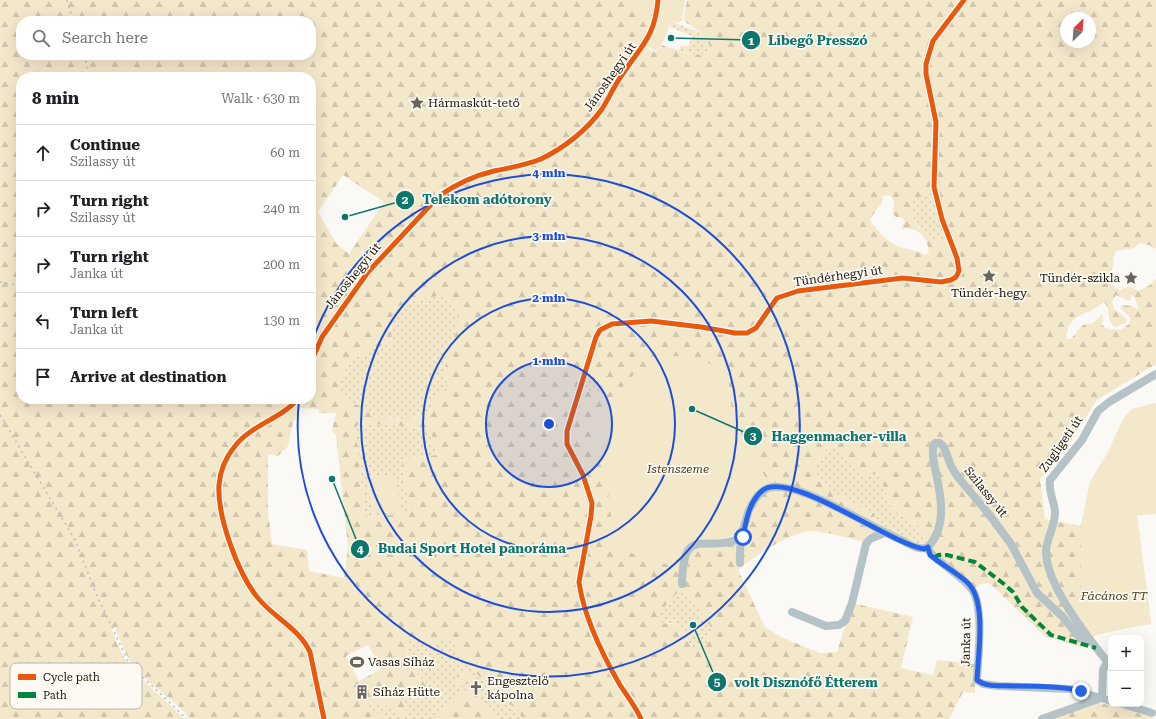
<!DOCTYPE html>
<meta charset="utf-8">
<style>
body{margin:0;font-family:"Roboto Serif",serif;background:#f2f2f2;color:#202124}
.controls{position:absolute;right:12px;bottom:12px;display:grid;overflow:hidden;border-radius:8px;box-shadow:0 4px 16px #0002}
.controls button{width:36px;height:36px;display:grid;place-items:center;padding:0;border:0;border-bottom:1px solid #e0e0e0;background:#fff;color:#202124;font:20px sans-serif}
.compass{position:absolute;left:1060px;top:12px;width:36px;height:36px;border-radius:50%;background:#fff;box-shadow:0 4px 16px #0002;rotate:25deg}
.stop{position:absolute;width:12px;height:12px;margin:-9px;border:3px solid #2563eb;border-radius:50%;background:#fff}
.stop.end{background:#2563eb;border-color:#fff;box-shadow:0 1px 4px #0008}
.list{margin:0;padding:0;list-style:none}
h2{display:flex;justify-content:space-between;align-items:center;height:52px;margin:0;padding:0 16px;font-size:17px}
h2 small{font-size:13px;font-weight:400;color:#757577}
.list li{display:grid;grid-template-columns:26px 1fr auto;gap:12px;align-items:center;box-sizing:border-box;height:56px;padding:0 16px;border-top:1px solid #e0e0e0}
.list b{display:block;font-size:15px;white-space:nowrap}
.list p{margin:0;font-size:13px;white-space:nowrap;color:#757577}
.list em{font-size:13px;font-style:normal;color:#757577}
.icon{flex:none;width:22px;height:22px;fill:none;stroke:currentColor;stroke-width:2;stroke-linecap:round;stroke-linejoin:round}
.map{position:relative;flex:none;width:1156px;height:719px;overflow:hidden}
.search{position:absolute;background:#fff;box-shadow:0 4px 16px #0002;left:16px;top:16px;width:300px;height:44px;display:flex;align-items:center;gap:10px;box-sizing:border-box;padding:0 14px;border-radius:16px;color:#757577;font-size:15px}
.panel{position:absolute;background:#fff;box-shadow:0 4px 16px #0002;left:16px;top:72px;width:300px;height:332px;border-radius:16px}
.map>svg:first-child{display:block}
.grass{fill:url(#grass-dots)}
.forest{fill:url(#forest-firs);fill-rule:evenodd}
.green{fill:#f4e8cb}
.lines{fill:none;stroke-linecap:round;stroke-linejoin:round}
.minor{stroke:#b5c2c6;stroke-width:8}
.rail{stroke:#babebe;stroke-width:1.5;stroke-dasharray:2 4;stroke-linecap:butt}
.quiet{stroke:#00873e;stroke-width:4;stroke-dasharray:8 4;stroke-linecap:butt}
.cycleway-casing{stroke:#fdfaf3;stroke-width:8}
.cycleway{stroke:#e8590c;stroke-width:5}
.route{stroke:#2563eb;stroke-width:5}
.ring{fill:none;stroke:#1d4ed8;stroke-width:2}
.labels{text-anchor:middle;stroke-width:3.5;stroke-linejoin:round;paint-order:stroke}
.street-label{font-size:12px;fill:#1b1609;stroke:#fdfaf3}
.poi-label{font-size:12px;fill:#1b1609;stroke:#fdfaf3;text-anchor:start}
.park-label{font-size:12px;font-style:italic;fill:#4d3f1a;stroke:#fdfaf3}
.key{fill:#fdfaf3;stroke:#b9b6ad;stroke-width:1}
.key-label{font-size:11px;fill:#1b1609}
.centre{fill:#1d4ed8;stroke:#fdfaf3;stroke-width:2}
.ring-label{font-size:12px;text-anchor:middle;font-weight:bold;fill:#1d4ed8;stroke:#fdfaf3;stroke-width:3.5;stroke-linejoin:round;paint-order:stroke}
.leader{fill:none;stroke:#0f766e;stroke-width:1.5}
.callout-dot{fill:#0f766e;stroke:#fdfaf3;stroke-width:1.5}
.mark-label{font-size:12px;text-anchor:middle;font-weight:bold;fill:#fff}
.callout-label{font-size:13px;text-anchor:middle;font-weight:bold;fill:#0f766e;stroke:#fdfaf3;stroke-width:3.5;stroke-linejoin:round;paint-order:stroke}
</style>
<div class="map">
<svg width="1156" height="719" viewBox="0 0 1156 719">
<defs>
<pattern id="grass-dots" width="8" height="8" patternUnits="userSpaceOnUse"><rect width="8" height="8" fill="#f4e8cb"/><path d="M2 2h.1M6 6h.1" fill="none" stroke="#d1c6ad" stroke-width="1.8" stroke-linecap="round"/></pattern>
<pattern id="forest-firs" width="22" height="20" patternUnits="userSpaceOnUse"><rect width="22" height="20" fill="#f4e8cb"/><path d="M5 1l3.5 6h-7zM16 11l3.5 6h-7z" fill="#d1c6ad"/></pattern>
</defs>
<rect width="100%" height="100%" fill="#fbf9f5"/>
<path class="grass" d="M672,22L702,33L707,45L711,47L708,53C698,58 673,49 662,45L679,50L681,45L688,47L692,36L670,27Z
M928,194H935L949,237L936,241C919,231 907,218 914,197L921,198Z
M445,295L458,314V328L447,353L445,372L448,391L437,396L427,416L407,419L378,418L336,392L349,361L392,341L391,322L395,308L414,300Z
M601,376L605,392H587L583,388L587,377Z
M357,425C378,424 414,423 432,435L437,455L401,459L410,512L366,518L357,449Z
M838,446L857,473H871L879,475L891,507L895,512L918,525L929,548L877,527L874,513L831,492L816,478V463L827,448Z
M686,591L712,629L707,643L694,652L684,633L673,623H662L657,614L676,594Z
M445,638L454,642L458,651L494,694L520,711L521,719H499L469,689C455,696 454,707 439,711L435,719H387L382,715L368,713V706L378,700L397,714L406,710L404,700L392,695L395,689L408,688L415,699L427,684C414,669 402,660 410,639L431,644Z"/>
<path class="forest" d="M0,0H650L648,7L652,13L650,28L641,46L656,52L662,45C673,50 698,58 708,53L711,47L701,37L702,33L685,22L684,17L687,0H1156V249L1149,245L1139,243L1134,248L1116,251C1111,258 1115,260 1113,267C1111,272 1109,276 1108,283L1120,290C1127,286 1131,286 1138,291L1150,285L1156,278V364L1097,400L1067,447L1040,479L1045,519L1081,526L1090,482L1107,454L1124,418L1132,409L1156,403V514L1137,515L1151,624L1131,627L1092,636L1080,647L1045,636L989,583L980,584L973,590L929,548L918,525L895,512L891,507L879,475L871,473L863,476L857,473L837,446L827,448L816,463V478L832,492L874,513L878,533L871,536L868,534L865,538L867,540L865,542C848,538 831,533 814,531C794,529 753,557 738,570L765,627L779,636L820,653L837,652L852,603L913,617L901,668L933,675L937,660L975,664V693L963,692L949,719H521L520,711L494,694L458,651L454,642L445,638L431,644L410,640C402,660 414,670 427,684L425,692L420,698L415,699L408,688L395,690L392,695L404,700L406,710L403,715L397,714L378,700L368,706V712L382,715L387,719H190C175,699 152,688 136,669C126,657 121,642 115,628H111L121,652L132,670L185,719H0ZM1066,18H1090V42H1066ZM21,21H311V55H21ZM21,77H311V399H21ZM343,175L384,202L349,254L336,243L318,212ZM928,194H935L949,237L936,241L929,237L924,227L919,229C912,221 911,207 914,197L921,198ZM883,195L891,196L894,202L893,214L896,217H901L905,221L901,229C918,226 927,236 929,252L925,255C917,251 912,250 904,248C888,244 878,232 870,220C874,210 884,205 883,195ZM445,295L458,314V328L447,353L445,372L448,391L437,396L427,416L407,419L378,418L336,392L349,361L392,341L391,322L395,308L414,300ZM1116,295L1130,301L1131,295L1134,296L1138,307L1137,309L1133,306L1121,305V309L1130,317V323L1121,330L1105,328L1102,324L1103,314L1093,323L1083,325L1078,330L1071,339H1066C1069,315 1078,318 1096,308C1099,306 1101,304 1104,302C1112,310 1105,322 1116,327L1126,323L1127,319L1114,309L1112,302ZM587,377H601V385L605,392H587L583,388ZM301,408L319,409V413H336L332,430L336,436L348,547L344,578L309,571L307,550L272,544L268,511V454L278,456L288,446L293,423ZM357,425C378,424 414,423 432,435L437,455L401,459L410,512L366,518L357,449ZM686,591L712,629L707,643L694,651L678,625L662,623L658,614L676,594ZM368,645L381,669L359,681L346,656Z
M459,670L466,671L472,676V682L462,686L458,684L456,679Z
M469,689L499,719H435L439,711C454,707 455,696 469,689Z
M1094,702L1125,708L1155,719H1050Z"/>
<path class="green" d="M633,0H656L654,12L631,7Z
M661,0H685L682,21L677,23L672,21L662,44L656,51L646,46L655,33Z
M668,356C688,356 714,360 728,377L733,420L768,482L752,502L738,535L733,538C702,538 686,532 678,568L605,544L611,516L607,481L594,448V431L601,411L635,373Z
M1156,403V514L1137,515L1151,624L1131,627L1091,636L1070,601L1081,594V527L1090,482L1107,454L1124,418L1132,409Z
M396,475L400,510L372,514L368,478Z"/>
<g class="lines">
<path class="minor" d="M311,362L322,337L368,272L439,196C456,184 473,176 494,171C510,168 526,165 541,159C564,148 587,130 602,109C609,98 614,86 622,75C641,46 655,37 658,0
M298,399C281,419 251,425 235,446C226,457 220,471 219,485C217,516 238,574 258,598C274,618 299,628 310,652L324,719
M928,547C928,558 965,576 973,591C984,610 978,658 977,680L983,684L998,686L1070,689L1111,701
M740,563C739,547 743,528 748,513C752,502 760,489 772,487C803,483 872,528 903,541C911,545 920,551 928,547C959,514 924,457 935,443H940L944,447L951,466L957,476L988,513L1011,544L1037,593L1062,616L1080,638L1090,640
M682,584C683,521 706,556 743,537
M792,612L826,626L839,625L845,621L852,603L866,544L870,539L884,533
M1111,666C1090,641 1046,585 1046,552C1046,539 1055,527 1055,513C1055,502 1048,492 1050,480L1082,440L1098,411L1109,402L1156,374
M1102,698L1103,670L1107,662
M1123,704L1152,713
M641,719C636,707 627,696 620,685C602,654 584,618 579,582L591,516L592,503L583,475L567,444V431L596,337L600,330L612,324L651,321L701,327L735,333H747L756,328L777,298L798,291L903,278L941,282L951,280L956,277L959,271L957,258L942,219L934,187L936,122L926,74V64L933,41L964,0
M1042,719L1101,698"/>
<path class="rail" d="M67,0L73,21
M84,55L90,77
M0,282L21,286
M0,415L75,540L97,596L130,665L187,719"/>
<path class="quiet" d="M934,558L938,555H947L975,562L1004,584L1013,592L1022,607L1051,635L1096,648"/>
<defs>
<path id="cycleway" d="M311,362L322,337L368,272L439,196C456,184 473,176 494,171C510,168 526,165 541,159C564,148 587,130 602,109C609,98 614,86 622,75C641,46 655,37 658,0
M298,399C281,419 251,425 235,446C226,457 220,471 219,485C217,516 238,574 258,598C274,618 299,628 310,652L324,719
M641,719C636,707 627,696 620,685C602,654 584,618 579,582L591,516L592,503L583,475L567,444V431L596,337L600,330L612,324L651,321L701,327L735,333H747L756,328L777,298L798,291L903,278L941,282L951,280L956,277L959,271L957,258L942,219L934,187L936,122L926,74V64L933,41L964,0"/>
</defs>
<use href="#cycleway" class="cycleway-casing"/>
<use href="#cycleway" class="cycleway"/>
</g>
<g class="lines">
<path class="route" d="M743,537C746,521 749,501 763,490C791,470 890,544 924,549L928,547L930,555C942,565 956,572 968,583C987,602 978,655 977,680C987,688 1001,685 1013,686C1033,686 1063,686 1081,691"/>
</g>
<circle cx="549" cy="424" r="63" fill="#1d4ed8" fill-opacity=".12"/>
<g class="ring">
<circle cx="549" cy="424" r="63"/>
<circle cx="549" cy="424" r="126"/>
<circle cx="549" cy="424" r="188"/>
<path d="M312 342A251 251 0 1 1 299 400"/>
</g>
<defs>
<symbol id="sight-bare" viewBox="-9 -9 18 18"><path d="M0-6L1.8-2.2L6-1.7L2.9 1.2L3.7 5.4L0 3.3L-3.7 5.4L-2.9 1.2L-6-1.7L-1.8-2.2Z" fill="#69655c" stroke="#fdfaf3" stroke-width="2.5" paint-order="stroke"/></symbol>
<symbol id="stadium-bare" viewBox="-9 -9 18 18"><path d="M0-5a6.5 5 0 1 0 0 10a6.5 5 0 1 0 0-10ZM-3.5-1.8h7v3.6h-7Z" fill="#69655c" stroke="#fdfaf3" stroke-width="2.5" paint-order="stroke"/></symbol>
<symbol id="church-bare" viewBox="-9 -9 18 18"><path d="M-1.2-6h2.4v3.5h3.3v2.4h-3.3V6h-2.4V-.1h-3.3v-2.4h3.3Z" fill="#69655c" stroke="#fdfaf3" stroke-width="2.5" paint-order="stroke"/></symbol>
<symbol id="building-bare" viewBox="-9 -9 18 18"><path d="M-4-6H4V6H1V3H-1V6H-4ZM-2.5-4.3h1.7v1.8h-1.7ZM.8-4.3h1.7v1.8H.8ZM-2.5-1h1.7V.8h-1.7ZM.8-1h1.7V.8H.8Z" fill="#69655c" stroke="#fdfaf3" stroke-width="2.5" paint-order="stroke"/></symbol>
</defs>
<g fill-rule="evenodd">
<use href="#sight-bare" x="407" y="93" width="20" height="20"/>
<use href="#sight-bare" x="979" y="266" width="20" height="20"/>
<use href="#sight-bare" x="1121" y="268" width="20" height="20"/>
<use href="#stadium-bare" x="347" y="652" width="20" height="20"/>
<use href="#church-bare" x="466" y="678" width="20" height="20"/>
<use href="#building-bare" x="352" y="682" width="20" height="20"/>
</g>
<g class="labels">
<g class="street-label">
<text transform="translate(610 77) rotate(-55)" y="4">Jánoshegyi út</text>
<text transform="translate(353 276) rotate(-51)" y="4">Jánoshegyi út</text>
<text transform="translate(838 276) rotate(-8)" y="4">Tündérhegyi út</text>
<text transform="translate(1061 444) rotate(-55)" y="4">Zugligeti út</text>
<text transform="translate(986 492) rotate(51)" y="4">Szilassy út</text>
<text transform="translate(966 642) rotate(-89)" y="4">Janka út</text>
</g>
<g class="poi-label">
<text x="428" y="107">Hármaskút-tető</text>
<text x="1120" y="282" text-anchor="end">Tündér-szikla</text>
<text x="989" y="297" text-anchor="middle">Tündér-hegy</text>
<text x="368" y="666">Vasas Síház</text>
<text x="487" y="685">Engesztelő<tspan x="487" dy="14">kápolna</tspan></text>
<text x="373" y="696">Síház Hütte</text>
</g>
<g class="park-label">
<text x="678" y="473">Istenszeme</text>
<text x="1114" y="600">Fácános TT</text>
</g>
</g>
<rect x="10" y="663" width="132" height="46" rx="6" class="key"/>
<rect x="18" y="674" width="18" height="6" fill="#e8590c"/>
<rect x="18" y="692" width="18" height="6" fill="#00873e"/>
<g class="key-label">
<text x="43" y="681">Cycle path</text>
<text x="43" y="699">Path</text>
</g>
<circle cx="549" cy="424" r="6" class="centre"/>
<g class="ring-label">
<text x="549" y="177">4 min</text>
<text x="549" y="240">3 min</text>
<text x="549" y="302">2 min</text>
<text x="549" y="365">1 min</text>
</g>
<path class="leader" d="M671 38L751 40M345 217L405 200M692 409L753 436M332 479L360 549M693 625L717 682"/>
<g class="callout-dot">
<circle cx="671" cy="38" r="4"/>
<circle cx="345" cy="217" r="4"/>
<circle cx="692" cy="409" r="4"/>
<circle cx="332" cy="479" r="4"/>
<circle cx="693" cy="625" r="4"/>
<circle cx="751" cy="40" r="10"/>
<circle cx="405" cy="200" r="10"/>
<circle cx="753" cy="436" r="10"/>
<circle cx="360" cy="549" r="10"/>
<circle cx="717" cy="682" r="10"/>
</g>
<g class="mark-label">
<text x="751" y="45">1</text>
<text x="405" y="204">2</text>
<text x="753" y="440">3</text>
<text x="360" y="553">4</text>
<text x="717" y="686">5</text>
</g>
<g class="callout-label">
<text x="818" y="45">Libegő Presszó</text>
<text x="487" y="204">Telekom adótorony</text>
<text x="839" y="441">Haggenmacher-villa</text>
<text x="472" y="553">Budai Sport Hotel panoráma</text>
<text x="806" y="687">volt Disznófő Étterem</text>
</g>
</svg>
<div class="controls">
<button>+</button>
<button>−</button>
</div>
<svg class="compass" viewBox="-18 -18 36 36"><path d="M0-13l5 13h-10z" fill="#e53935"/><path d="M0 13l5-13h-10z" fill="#757577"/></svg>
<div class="stop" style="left:743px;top:537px"></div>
<div class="stop end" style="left:1081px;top:691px"></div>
<div class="search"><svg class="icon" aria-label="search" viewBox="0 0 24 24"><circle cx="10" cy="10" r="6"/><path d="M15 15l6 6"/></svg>Search here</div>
<section class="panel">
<h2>8 min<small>Walk · 630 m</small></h2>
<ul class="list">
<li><svg class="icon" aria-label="ahead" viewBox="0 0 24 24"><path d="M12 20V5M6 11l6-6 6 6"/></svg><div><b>Continue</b><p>Szilassy út</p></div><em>60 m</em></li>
<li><svg class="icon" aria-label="right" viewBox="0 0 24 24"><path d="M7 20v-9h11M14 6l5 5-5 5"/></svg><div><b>Turn right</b><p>Szilassy út</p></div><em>240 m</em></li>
<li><svg class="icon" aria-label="right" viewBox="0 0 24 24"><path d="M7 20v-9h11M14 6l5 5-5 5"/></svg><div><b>Turn right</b><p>Janka út</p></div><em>200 m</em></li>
<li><svg class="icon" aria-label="left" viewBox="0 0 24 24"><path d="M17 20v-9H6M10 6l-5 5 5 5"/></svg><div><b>Turn left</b><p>Janka út</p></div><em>130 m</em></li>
<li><svg class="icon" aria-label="arrive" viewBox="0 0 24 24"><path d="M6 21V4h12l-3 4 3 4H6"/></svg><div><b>Arrive at destination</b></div></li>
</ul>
</section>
</div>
